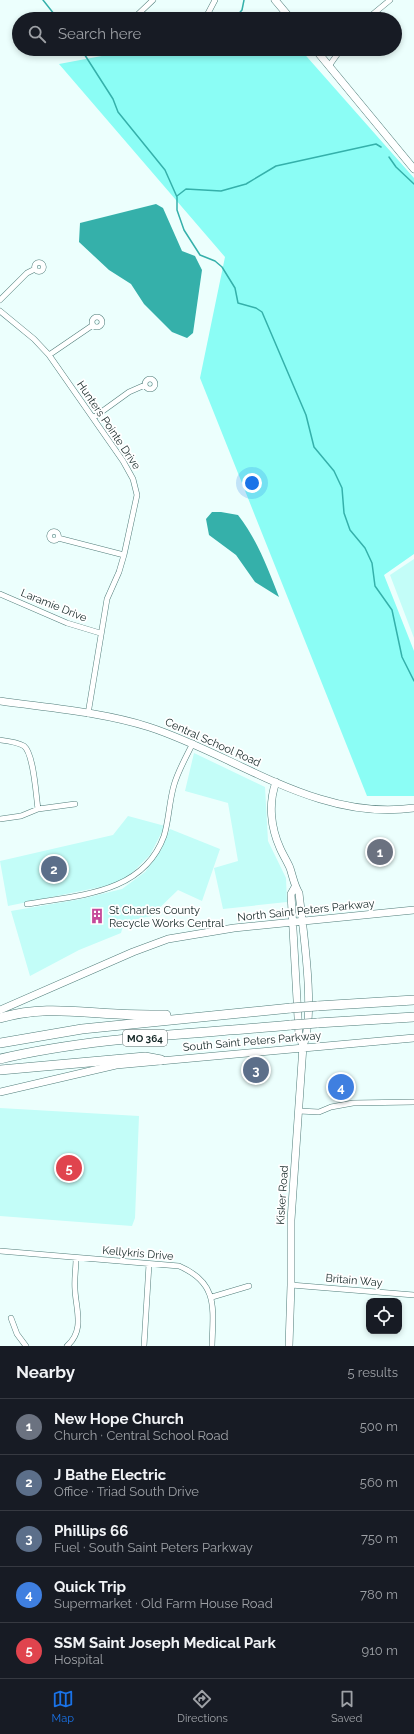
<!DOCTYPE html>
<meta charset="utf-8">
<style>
body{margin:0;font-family:Raleway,sans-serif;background:#242831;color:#f1f3f6}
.controls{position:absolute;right:12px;bottom:12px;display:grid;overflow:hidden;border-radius:8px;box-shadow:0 2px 6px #0003}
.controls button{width:36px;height:36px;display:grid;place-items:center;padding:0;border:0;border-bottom:1px solid #363941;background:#171b24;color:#f1f3f6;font:20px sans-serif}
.you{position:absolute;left:252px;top:483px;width:14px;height:14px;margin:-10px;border:3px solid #fff;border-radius:50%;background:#1a73e8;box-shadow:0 0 0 6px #1a73e833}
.badge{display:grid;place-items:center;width:26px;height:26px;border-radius:50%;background:#1a73e8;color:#fff;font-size:13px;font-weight:700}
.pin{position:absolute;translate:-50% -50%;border:2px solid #fff;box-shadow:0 1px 4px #0006}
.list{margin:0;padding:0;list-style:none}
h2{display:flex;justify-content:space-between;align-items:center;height:52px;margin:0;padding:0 16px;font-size:17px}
h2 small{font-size:13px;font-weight:400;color:#9ea1a6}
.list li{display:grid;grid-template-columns:26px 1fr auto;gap:12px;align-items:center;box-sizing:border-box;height:56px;padding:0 16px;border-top:1px solid #363941}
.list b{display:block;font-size:15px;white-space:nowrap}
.list p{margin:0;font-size:13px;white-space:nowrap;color:#9ea1a6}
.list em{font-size:13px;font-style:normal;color:#9ea1a6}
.icon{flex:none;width:22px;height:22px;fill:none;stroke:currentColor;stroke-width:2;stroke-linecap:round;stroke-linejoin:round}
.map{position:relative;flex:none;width:414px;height:1346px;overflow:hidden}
.search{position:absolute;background:#171b24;box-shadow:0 2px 6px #0003;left:12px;right:12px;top:12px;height:44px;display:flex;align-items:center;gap:10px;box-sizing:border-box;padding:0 14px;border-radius:22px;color:#9ea1a6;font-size:15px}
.sheet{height:332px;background:#171b24}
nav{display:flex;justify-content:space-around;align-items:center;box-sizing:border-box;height:56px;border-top:1px solid #363941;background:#171b24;font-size:11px;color:#9ea1a6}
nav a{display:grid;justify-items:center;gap:2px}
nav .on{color:#1a73e8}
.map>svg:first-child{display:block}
.built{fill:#c3fdf8}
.green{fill:#8bfdf5}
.water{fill:#35b0aa}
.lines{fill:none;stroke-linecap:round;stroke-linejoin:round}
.stream{stroke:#35b0aa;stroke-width:1.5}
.minor-casing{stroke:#517d7a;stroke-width:6}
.secondary-casing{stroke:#517d7a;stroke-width:8}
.motorway-casing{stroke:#517d7a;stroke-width:10}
.minor{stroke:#fff;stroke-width:5}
.secondary{stroke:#fff;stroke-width:7}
.motorway{stroke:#fff;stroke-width:9}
.motorway-bridge-casing{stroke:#517d7a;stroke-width:10;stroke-linecap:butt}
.motorway-bridge{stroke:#fff;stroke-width:9}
.labels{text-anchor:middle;stroke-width:3.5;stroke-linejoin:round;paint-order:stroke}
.shield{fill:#fff;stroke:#5b6868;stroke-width:1}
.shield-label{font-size:10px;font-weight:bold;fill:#152827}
.street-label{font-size:11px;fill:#152827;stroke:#fff}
.poi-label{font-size:11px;fill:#152827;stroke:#fff;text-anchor:start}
</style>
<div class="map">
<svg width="414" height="1346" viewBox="0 0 414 1346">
<rect width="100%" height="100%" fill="#ecfffd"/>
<path class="built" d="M414,559V638L390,575Z
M194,753L265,787L268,841L286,878L287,902L223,909L214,868L238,861L228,803L185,791Z
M128,816L165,826L150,855L131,874L115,884L8,906L0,861L113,835Z
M170,829L220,849L202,901L178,890L151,916L124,922L121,933L79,950L30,976L11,911L81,899L122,889L145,872L161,850Z
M0,1108L139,1116L135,1218L132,1226L0,1216Z"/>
<path class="green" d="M139,49H300L414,178V554L384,575L414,651V796H367L200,378L225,257L59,64Z"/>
<path class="water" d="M156,204L163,208L182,251L195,256L202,270L193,333L187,338L172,332L144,304L131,284L109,270L79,242L80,223Z
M212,512H221L238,515C257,539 268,569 279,597L255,582L236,555L209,535L206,519Z"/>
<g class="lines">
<path class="stream" d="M43,0L58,19
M234,19L242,10L244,0
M81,49L113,99L118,112L165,170L177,197V210L184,230L200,255L215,261L222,267L235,288L238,303L256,308L262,312L306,415L314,447L334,471L342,488L344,513L350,530L365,548L372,563L375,586L392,610L402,657L414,681
M389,157L396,167L414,184
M177,196L186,189L221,191L246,184L276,166L376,144L381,147"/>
<defs>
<path id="minor" d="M133,19L153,0
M205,19L215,0
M367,19L390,0
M329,66L341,49
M34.5 267a4.5 4.5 0 1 1 9 0a4.5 4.5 0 1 1-9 0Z
M0,300L27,273L35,269
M0,311L34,339L49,355L123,461L133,479L137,495L124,555L119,572L107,599L88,714
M92 322a5 5 0 1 1 10 0a5 5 0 1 1-10 0Z
M49,355L93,325
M145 384a5 5 0 1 1 10 0a5 5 0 1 1-10 0Z
M93,418L129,392L145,385
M49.5 536a4.5 4.5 0 1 1 9 0a4.5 4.5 0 1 1-9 0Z
M58,538L124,555
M0,594L67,623L100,633
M0,740C8,741 17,742 24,746C34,754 36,796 38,809L21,816L0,819
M38,809L75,804
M27,904C79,895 143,894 164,836C169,820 169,802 174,785C178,771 186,757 193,743
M299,1111L319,1112L331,1107L353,1103L414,1102
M0,1251L179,1266C219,1283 213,1309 212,1346
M291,1285L414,1295
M212,1297L249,1286
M11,1318L17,1334L26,1346
M67,1346C85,1330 76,1310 75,1290C74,1279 76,1269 76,1258
M144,1346L149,1264"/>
<path id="secondary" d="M275,0L291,19
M315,49L414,169
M0,701C49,708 102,712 149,727C236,755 317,822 414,808
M276,782C268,804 271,828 280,848C283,855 287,861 290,868C293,877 294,885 299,893C303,930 316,1015 303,1046L291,1220V1285L289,1346
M295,887L291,894L299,1035L303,1046
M0,1010L133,952L168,939L234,928L414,910
M0,1092L116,1065L414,1038"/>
<path id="motorway" d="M317,1006L414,1000
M0,1018C42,1006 74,1012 117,1014C133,1015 150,1015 166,1015
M317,1023L414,1017
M0,1043L82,1029L291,1008
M0,1059C93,1037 195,1034 291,1025
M0,1070L145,1057L161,1060"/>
</defs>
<use href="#minor" class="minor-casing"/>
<use href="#secondary" class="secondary-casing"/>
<use href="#motorway" class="motorway-casing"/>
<use href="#minor" class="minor"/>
<use href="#secondary" class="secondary"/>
<use href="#motorway" class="motorway"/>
<defs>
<path id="motorway-bridge" d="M291,1008L317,1006
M291,1025L317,1023"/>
</defs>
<use href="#motorway-bridge" class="motorway-bridge-casing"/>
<use href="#motorway-bridge" class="motorway-bridge"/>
</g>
<defs>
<symbol id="building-bare" viewBox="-9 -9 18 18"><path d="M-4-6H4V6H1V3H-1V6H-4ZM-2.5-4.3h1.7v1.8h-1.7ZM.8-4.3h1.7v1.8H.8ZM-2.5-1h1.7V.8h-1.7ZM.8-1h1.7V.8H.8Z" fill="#c54a9a" stroke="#fff" stroke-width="2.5" paint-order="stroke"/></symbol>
</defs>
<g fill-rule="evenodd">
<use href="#building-bare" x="86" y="905" width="22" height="22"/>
</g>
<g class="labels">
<rect class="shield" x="123" y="1030" width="44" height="16" rx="3"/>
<g class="shield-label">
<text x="145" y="1042">MO 364</text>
</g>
<g class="street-label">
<text transform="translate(109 425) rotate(56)" y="4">Hunters Pointe Drive</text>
<text transform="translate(54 605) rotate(22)" y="4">Laramie Drive</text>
<text transform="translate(213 742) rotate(24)" y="4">Central School Road</text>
<text transform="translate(306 910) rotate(-6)" y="4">North Saint Peters Parkway</text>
<text transform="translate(252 1041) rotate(-5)" y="4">South Saint Peters Parkway</text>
<text transform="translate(282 1195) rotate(-86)" y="4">Kisker Road</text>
<text transform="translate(138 1253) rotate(5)" y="4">Kellykris Drive</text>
<text transform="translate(354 1280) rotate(5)" y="4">Britain Way</text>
</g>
<g class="poi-label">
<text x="109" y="914">St Charles County<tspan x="109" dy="13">Recycle Works Central</tspan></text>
</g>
</g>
</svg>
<div class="controls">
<button><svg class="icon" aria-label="locate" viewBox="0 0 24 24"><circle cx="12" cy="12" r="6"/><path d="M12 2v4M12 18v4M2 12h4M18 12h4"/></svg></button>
</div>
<div class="you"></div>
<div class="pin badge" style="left:380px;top:852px;background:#6b7280">1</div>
<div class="pin badge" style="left:54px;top:869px;background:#5c6f8a">2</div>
<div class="pin badge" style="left:256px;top:1070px;background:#5c6f8a">3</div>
<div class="pin badge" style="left:341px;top:1087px;background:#3f7fe0">4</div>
<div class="pin badge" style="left:69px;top:1168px;background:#e0444e">5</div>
<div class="search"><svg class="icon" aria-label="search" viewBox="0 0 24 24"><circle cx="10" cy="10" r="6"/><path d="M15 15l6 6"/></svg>Search here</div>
</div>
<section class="sheet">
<h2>Nearby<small>5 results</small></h2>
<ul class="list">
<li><span class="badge" style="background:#6b7280">1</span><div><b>New Hope Church</b><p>Church · Central School Road</p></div><em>500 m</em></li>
<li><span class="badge" style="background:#5c6f8a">2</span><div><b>J Bathe Electric</b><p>Office · Triad South Drive</p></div><em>560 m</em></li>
<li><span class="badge" style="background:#5c6f8a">3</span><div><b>Phillips 66</b><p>Fuel · South Saint Peters Parkway</p></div><em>750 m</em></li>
<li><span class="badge" style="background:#3f7fe0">4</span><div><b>Quick Trip</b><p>Supermarket · Old Farm House Road</p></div><em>780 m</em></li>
<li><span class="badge" style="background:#e0444e">5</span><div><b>SSM Saint Joseph Medical Park</b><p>Hospital</p></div><em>910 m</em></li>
</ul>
</section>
<nav>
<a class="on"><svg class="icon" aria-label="map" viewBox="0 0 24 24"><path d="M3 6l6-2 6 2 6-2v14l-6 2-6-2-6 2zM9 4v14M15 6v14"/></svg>Map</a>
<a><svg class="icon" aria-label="directions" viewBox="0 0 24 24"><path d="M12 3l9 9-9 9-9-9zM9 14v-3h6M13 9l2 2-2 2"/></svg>Directions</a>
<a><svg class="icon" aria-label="saved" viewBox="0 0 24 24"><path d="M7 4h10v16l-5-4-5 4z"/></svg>Saved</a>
</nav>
